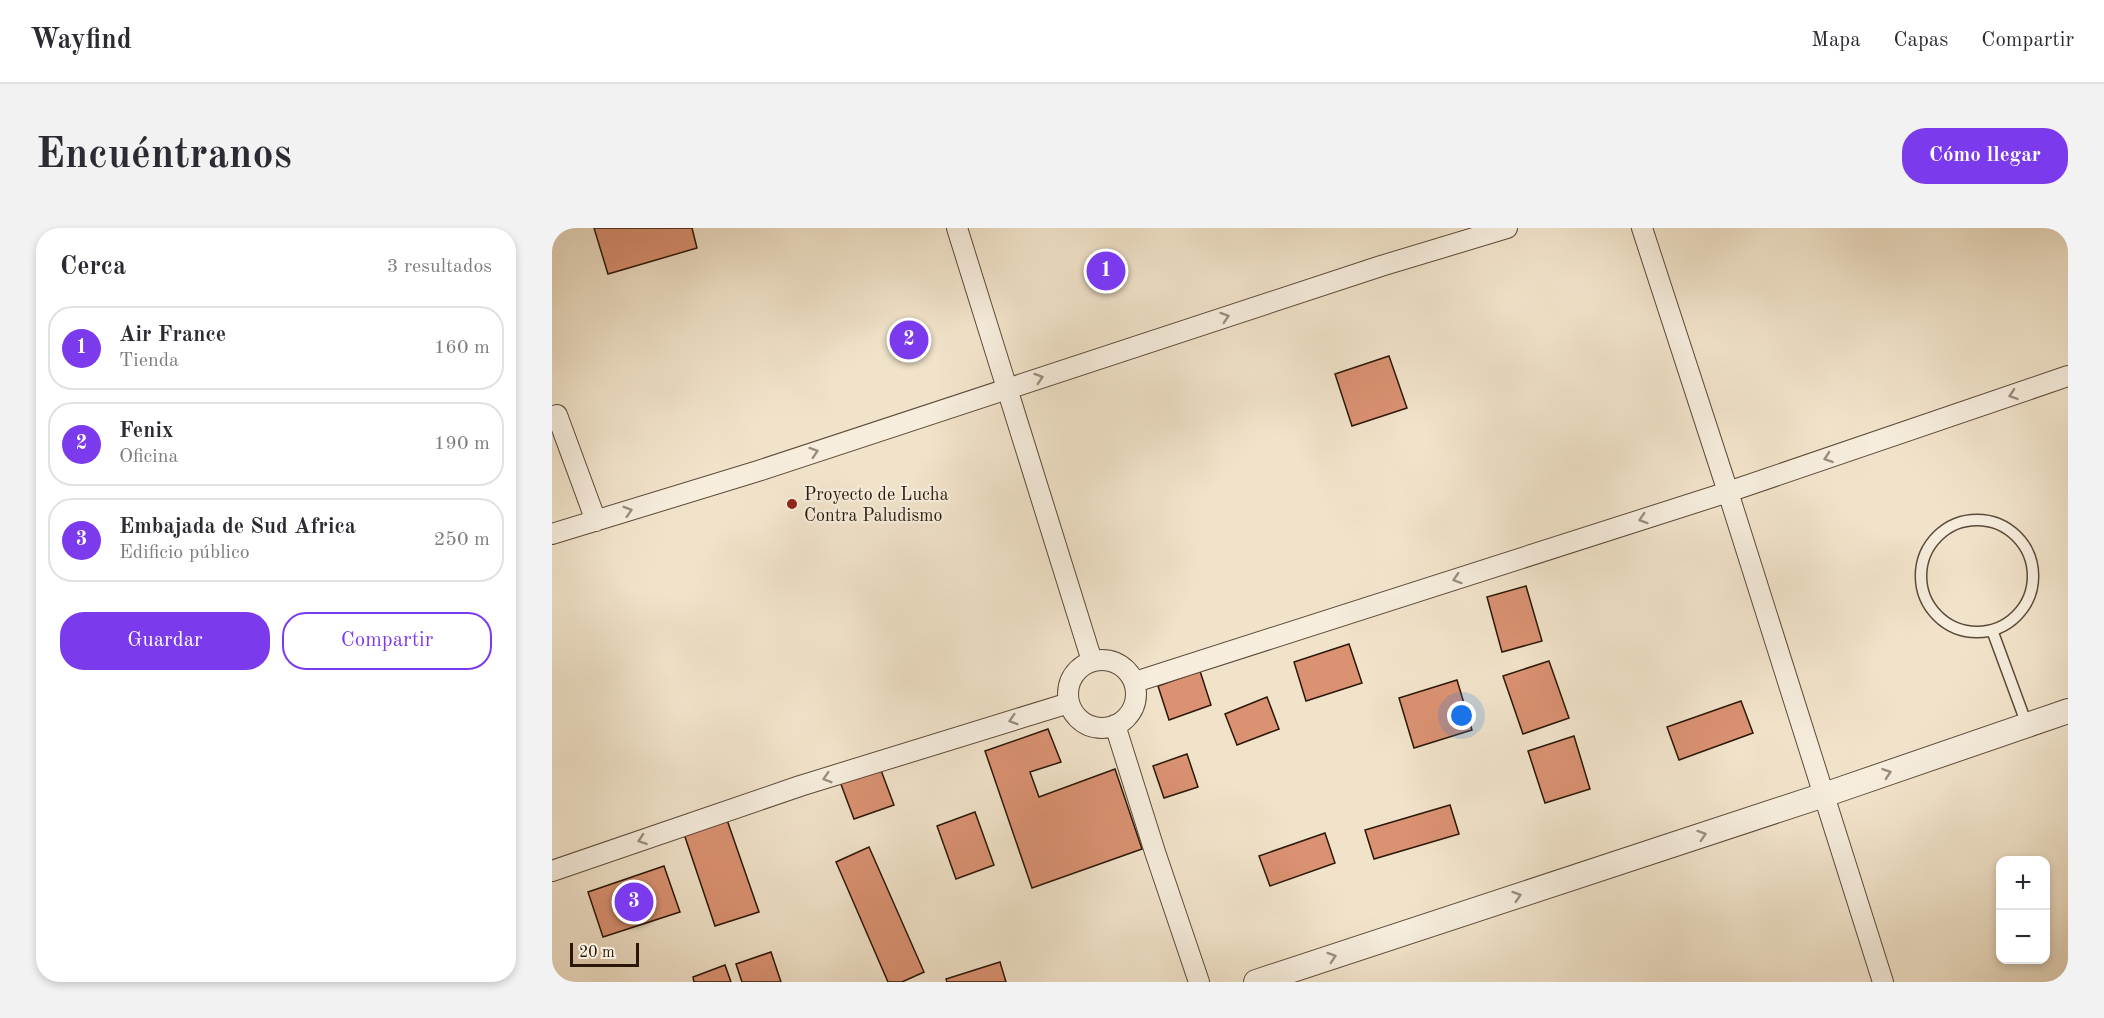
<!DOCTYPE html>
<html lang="es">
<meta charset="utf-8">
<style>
body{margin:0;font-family:"Old Standard TT",serif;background:#f2f2f3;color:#2b2b33}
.controls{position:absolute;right:18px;bottom:18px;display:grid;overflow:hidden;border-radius:12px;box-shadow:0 3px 9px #0003}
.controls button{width:54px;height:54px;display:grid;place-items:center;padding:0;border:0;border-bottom:2px solid #e1e1e2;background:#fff;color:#2b2b33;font:30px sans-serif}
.scale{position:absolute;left:18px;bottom:15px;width:69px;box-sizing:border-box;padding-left:6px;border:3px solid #2b1707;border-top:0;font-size:16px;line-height:21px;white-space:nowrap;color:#2b1707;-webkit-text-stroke:4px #f6eddd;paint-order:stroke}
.you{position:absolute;left:910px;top:488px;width:21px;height:21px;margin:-15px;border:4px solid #fff;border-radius:50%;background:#1a73e8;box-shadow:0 0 0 9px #1a73e833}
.badge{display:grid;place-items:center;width:39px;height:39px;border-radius:50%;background:#7c3aed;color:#fff;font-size:20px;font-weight:700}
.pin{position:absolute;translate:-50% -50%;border:3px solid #fff;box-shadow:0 2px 6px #0006}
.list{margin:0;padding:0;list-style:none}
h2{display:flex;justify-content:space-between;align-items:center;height:78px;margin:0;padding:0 24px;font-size:26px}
h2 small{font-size:20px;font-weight:400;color:#7c7c81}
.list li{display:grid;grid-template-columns:39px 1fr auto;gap:18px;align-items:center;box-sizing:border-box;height:84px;margin:0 12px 12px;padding:0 12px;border:2px solid #e1e1e2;border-radius:24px}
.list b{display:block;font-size:22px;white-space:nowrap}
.list p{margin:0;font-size:20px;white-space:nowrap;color:#7c7c81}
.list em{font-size:20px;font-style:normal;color:#7c7c81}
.actions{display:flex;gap:12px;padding:18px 24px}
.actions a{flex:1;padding:14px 0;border:2px solid #7c3aed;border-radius:24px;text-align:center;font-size:21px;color:#7c3aed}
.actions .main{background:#7c3aed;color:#fff}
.map{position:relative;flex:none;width:1516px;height:754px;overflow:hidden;border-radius:24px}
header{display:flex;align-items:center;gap:36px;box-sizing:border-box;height:84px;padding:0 30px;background:#fff;border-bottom:2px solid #e1e1e2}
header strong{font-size:28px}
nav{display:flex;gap:33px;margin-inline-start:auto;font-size:21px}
.intro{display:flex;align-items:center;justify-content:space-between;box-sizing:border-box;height:144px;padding:0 36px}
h1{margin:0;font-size:42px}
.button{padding:15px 27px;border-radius:24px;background:#7c3aed;color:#fff;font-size:21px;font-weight:700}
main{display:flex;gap:36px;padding:0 36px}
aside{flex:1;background:#fff;border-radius:24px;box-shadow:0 3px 9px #0003}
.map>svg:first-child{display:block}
.building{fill:#da9272;stroke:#2b1707;stroke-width:1.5}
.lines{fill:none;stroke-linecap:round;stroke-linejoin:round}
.service-casing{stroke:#5c4a38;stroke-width:13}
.minor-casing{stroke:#5c4a38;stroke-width:22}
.tertiary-casing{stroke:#5c4a38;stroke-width:26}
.service{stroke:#f6eddd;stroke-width:10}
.minor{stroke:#f6eddd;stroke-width:20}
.tertiary{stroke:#f6eddd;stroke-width:24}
.oneway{stroke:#9b8d7d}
.poi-dot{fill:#8f2418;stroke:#f6eddd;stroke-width:2}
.labels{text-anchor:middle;stroke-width:4.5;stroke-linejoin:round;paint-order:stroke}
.poi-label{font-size:18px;fill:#2b1707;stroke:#f6eddd;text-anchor:start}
</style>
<header>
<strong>Wayfind</strong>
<nav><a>Mapa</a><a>Capas</a><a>Compartir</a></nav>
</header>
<div class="intro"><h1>Encuéntranos</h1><a class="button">Cómo llegar</a></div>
<main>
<aside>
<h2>Cerca<small>3 resultados</small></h2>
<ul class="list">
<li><span class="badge">1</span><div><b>Air France</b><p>Tienda</p></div><em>160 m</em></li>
<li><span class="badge">2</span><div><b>Fenix</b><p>Oficina</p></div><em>190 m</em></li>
<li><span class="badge">3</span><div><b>Embajada de Sud Africa</b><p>Edificio público</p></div><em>250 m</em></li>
</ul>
<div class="actions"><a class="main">Guardar</a><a>Compartir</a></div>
</aside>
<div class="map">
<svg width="1516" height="754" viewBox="0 0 1516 754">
<rect width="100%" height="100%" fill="#f1e3ca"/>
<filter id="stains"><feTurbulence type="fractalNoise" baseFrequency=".00333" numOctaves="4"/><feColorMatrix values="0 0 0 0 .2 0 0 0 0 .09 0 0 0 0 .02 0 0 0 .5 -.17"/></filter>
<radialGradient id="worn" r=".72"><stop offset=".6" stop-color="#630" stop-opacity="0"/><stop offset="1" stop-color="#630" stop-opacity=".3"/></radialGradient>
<path class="building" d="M42,0H140L145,20L56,46Z
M837,128L855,180L800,198L783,146Z
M974,358L990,413L950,424L935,369Z
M797,416L810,455L754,473L742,434Z
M997,433L1017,490L971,506L951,448Z
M648,443L659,477L617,492L606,458Z
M905,452L920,502L862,520L847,470Z
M715,469L727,501L685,517L673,486Z
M1189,473L1201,505L1127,532L1115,499Z
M496,501L509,534L478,544L487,569L563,541L590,621L480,660L433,523Z
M1022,508L1038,561L993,575L976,523Z
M635,526L646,559L612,570L601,538Z
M327,537L342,577L302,591L287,551Z
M898,577L907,606L822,631L813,602Z
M423,584L442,637L404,651L385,598Z
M174,589L207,684L163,698L131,603Z
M773,605L783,635L718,658L707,628Z
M317,619L372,744L350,754H336L284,634Z
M112,638L128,684L51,709L36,664Z
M219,724L229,754H190L184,736Z
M448,734L454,754H395L394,751Z
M173,737L179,754H142L141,749Z"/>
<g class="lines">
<defs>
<path id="service" d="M1369 348a56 56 0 1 1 112 0a56 56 0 1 1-112 0Z
M1440,402L1475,497"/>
<path id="minor" d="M405,0L540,433
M1090,0L1176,264L1331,754
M5,187L44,293
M0,306L206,243L829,38L955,0
M516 466a34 34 0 1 1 68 0a34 34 0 1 1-68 0Z
M583,454L1176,264L1516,148
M563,497L603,624L647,754
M0,643L248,558L517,475"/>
<path id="tertiary" d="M704,754L1272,567L1516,483"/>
</defs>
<use href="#service" class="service-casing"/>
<use href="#minor" class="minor-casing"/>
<use href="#tertiary" class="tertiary-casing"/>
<use href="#service" class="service"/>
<use href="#minor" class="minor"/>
<use href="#tertiary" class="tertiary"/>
</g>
<defs><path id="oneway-chevron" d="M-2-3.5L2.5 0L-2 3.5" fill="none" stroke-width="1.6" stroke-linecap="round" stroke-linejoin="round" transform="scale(1.5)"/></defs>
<g class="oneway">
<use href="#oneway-chevron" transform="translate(673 89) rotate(-18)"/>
<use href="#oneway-chevron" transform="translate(487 150) rotate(-18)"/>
<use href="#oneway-chevron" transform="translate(1461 167) rotate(161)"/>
<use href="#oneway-chevron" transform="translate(262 224) rotate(-18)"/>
<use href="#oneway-chevron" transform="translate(1276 230) rotate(161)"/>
<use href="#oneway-chevron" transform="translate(76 283) rotate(-17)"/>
<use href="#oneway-chevron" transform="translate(1091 291) rotate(162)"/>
<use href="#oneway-chevron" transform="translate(905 351) rotate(162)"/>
<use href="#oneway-chevron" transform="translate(461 492) rotate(163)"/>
<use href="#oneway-chevron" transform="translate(1335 545) rotate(-19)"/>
<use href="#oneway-chevron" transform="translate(275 550) rotate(163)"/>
<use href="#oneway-chevron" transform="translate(1150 607) rotate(-18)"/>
<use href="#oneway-chevron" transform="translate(90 612) rotate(161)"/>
<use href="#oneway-chevron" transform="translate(965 668) rotate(-18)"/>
<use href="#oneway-chevron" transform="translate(780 729) rotate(-18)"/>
</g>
<circle class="poi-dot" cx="240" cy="276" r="6"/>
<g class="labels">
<g class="poi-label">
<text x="252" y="272">Proyecto de Lucha<tspan x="252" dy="21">Contra Paludismo</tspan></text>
</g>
</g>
<rect width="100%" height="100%" filter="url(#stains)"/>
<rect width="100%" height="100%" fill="url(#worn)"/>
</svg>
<div class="controls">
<button>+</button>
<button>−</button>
</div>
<div class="scale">20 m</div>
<div class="you"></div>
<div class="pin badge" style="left:554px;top:43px">1</div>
<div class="pin badge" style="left:357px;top:112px">2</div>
<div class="pin badge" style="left:82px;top:674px">3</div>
</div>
</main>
